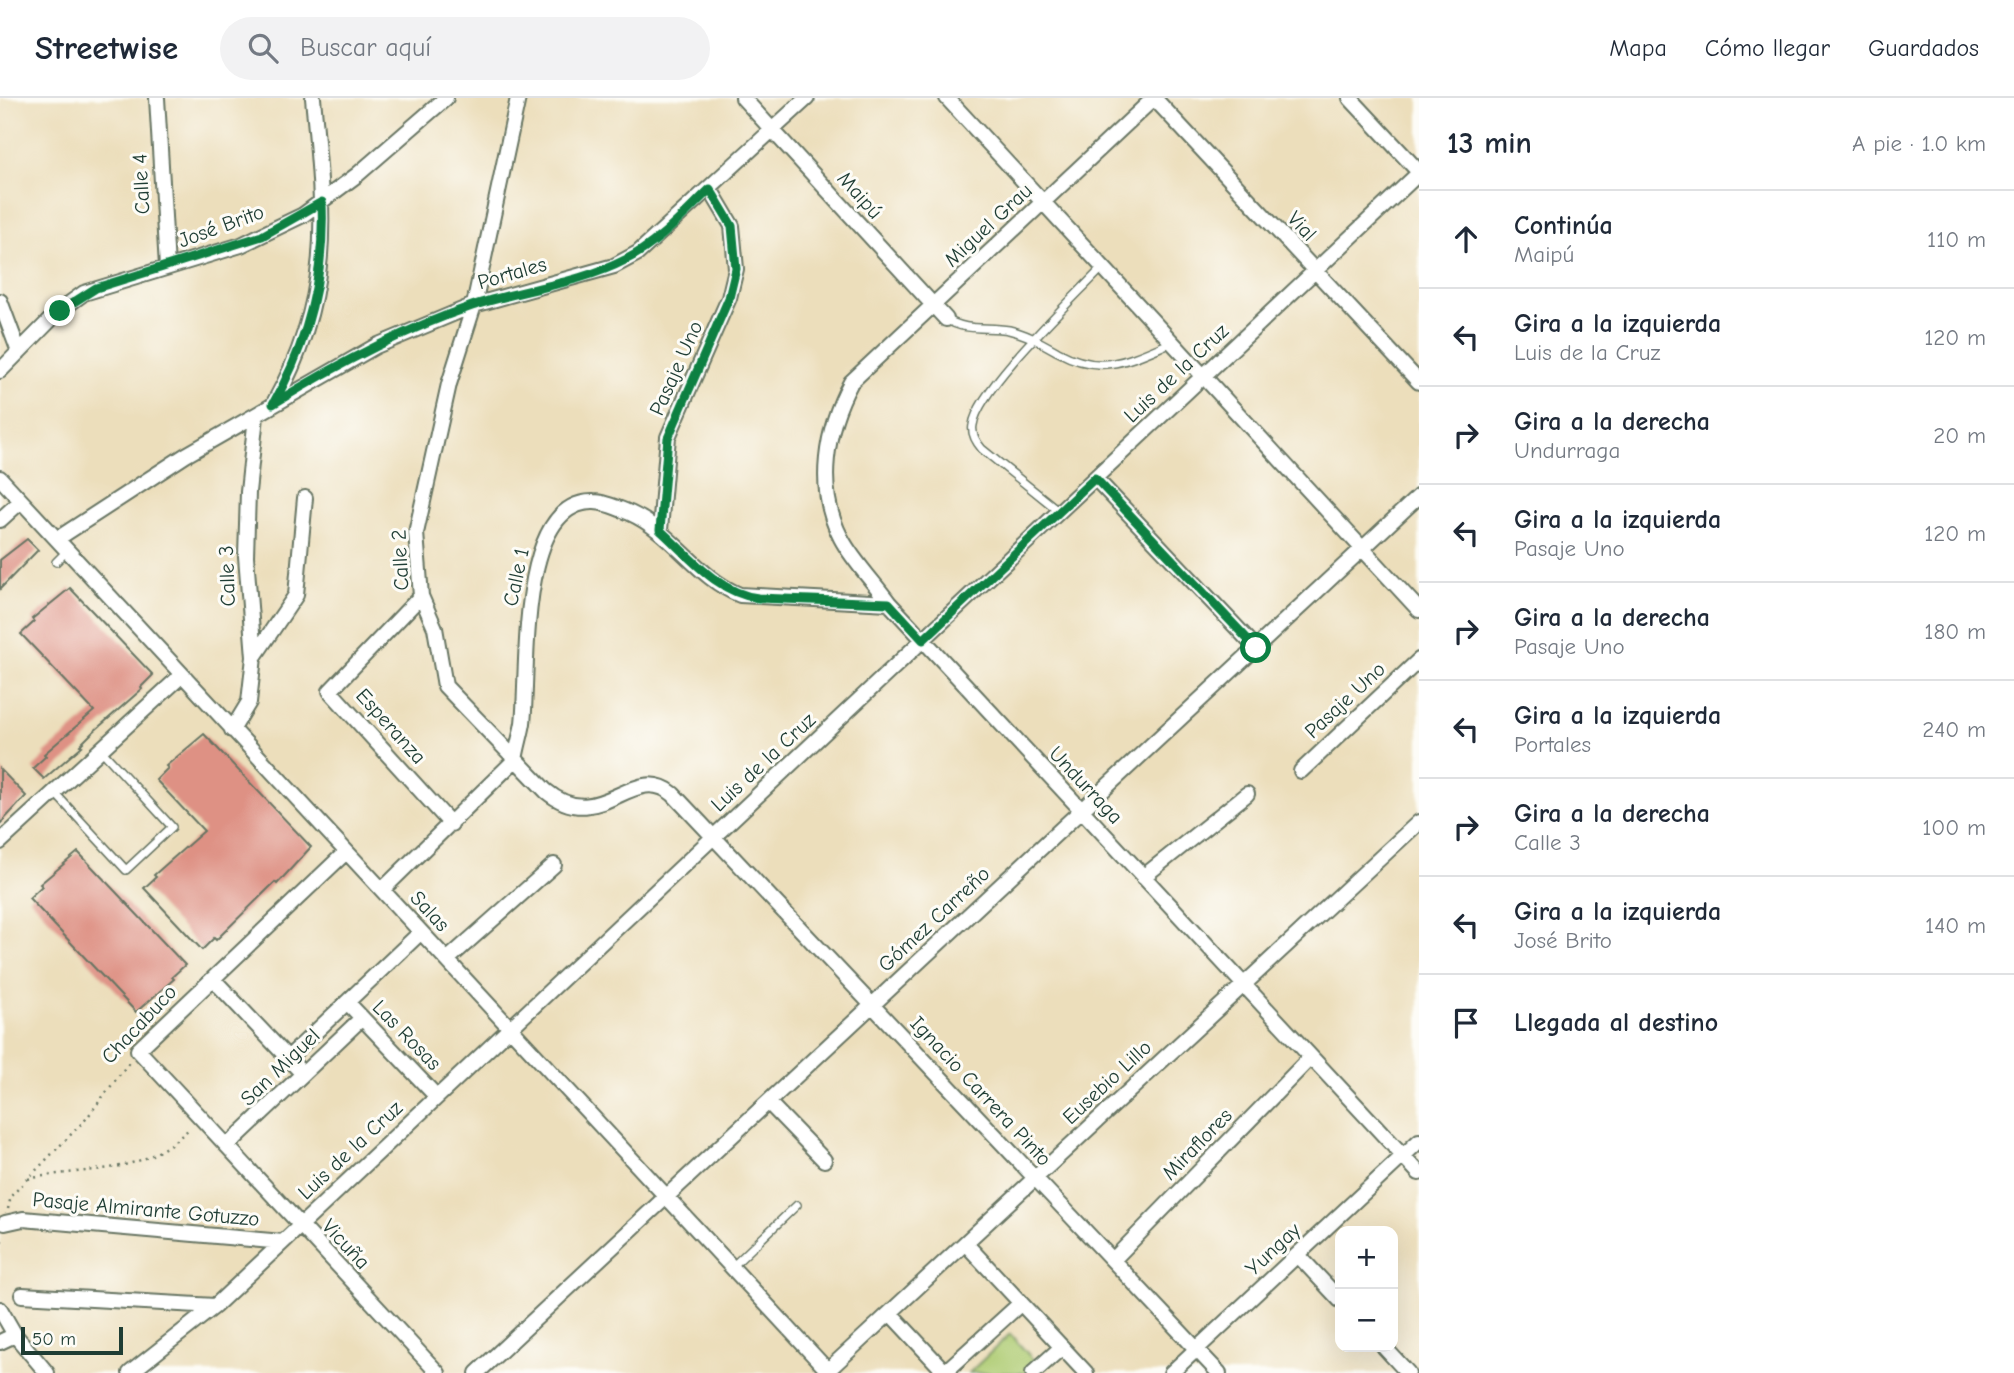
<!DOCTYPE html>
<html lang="es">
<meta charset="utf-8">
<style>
body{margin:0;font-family:"Comic Neue",sans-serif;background:#f2f2f3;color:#1f2937}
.controls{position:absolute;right:21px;bottom:21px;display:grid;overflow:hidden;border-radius:14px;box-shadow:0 7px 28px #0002}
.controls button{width:63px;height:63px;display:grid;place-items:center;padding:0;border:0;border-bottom:2px solid #e0e1e3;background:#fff;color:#1f2937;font:35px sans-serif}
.scale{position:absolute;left:21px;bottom:18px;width:102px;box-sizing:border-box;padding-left:7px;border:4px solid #1f3d34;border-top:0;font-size:19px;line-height:24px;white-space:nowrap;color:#1f3d34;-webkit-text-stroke:5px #fdfcf7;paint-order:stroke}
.stop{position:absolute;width:21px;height:21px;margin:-16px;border:5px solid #0b8043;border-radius:50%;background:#fff}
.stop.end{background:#0b8043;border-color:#fff;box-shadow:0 2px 7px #0008}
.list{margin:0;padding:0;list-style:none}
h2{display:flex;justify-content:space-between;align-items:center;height:91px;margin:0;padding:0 28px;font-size:30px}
h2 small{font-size:23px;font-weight:400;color:#747a83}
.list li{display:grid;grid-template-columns:46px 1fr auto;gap:21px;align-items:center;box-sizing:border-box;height:98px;padding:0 28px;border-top:2px solid #e0e1e3}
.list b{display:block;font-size:26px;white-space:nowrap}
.list p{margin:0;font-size:23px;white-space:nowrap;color:#747a83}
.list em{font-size:23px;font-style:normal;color:#747a83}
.icon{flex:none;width:38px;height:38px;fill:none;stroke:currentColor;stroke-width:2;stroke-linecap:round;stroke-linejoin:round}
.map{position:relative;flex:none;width:1419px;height:1275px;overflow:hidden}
header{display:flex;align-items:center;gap:42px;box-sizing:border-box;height:98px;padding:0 35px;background:#fff;border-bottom:2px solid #e0e1e3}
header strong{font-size:33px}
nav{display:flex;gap:38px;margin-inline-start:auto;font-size:24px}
.search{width:490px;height:63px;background:#f2f2f3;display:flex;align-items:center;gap:18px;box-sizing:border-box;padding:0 24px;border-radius:38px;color:#747a83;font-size:26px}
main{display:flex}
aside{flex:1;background:#fff}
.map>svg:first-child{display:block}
.green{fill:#afcc73;stroke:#678454;stroke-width:2}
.building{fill:#de9184}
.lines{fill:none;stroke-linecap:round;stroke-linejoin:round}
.service-casing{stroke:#677563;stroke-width:10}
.minor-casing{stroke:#677563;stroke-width:18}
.path{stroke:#677563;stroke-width:2.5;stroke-dasharray:2 5;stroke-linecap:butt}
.service{stroke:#fff;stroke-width:7}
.minor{stroke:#fff;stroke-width:14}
.route{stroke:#0b8043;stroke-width:9}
.labels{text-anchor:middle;stroke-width:6;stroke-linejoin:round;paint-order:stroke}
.street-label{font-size:21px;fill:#1f3d34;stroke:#fdfcf7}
</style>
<header>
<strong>Streetwise</strong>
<div class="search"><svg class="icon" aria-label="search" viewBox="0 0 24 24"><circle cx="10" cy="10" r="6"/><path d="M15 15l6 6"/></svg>Buscar aquí</div>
<nav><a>Mapa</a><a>Cómo llegar</a><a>Guardados</a></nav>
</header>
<main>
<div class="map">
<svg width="1419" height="1275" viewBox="0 0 1419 1275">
<rect width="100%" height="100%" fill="#fdfcf7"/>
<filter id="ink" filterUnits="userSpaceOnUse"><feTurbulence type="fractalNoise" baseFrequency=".0143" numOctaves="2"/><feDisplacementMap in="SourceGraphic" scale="14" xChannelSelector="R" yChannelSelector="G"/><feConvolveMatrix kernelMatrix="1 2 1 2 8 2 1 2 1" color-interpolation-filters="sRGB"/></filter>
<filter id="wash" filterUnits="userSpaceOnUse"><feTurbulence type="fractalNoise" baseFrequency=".00686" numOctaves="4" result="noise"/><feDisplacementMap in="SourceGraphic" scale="28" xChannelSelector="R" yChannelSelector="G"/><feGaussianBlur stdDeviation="1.57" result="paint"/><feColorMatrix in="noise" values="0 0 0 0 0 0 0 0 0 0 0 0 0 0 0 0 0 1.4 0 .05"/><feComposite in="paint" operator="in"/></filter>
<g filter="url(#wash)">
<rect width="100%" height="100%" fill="#ecdebb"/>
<path class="green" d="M1010,1236L1037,1266L1027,1275H969Z"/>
<g id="blocks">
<path class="building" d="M27,441L38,452L0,491V462Z
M70,490L153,577L141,589L142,591L92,635L80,647L82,648L44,681L33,670L46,658L44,656L94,613L21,536L34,524L32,521Z
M204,636L311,749L277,786L275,784L216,842L214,840L202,852L144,790L156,779L154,777L204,733L156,682L168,670L166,668Z
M0,671L26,698L0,726Z
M78,754L185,867L172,879L174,881L136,914L29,800L42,788L40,786Z"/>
</g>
</g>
<g filter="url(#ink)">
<use href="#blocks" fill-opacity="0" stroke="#677563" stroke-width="2"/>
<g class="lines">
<defs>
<path id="service" d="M946,221C966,234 987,228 1009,232C1027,236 1042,245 1058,254C1102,278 1129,262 1170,245
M1054,409L982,351C976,344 971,336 973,327C978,290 1074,200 1102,170
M56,464L67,453
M54,694L126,772L172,729L101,652
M732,1169L797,1107"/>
<path id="minor" d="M157,0L167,169
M518,0L474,207L449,286L416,435L421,498L435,530L445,588L546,693C600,738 632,663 673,696L1219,1275
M743,0L946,221
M947,0L1419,512
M1154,0L851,284C826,330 815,391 841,440C853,463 874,484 889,505L1419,1075
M1154,0L1419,284
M1350,0L1419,74
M0,203L19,254
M0,273L59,213L84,195L241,147L303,117L357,77L446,0
M274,305C334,197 324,117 313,0
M0,380L830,1275
M1095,380L1256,550
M0,422L21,403
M660,432L668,339L729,200L736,171L732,128L710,91
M57,441L186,357L376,248L474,207L614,168L638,155L807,0
M421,498L330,593L451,726
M254,559L296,497L305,400
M232,632L249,604L254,559L246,458L248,394L256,318
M515,662C517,649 521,637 523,625C529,576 516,402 594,404C605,404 620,411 630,415C673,434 697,480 740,497L889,505
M1301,673L1419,562
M0,744L182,577
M346,754L138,952L438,1275
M1143,779L1247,696
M382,792L515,662
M447,862L554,767
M213,881L303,976
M347,904L437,999
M288,960L421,834
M768,1004L824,1062
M227,1048L362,920
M5,1125L23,1121L283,1144
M965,1145L1086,1275
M1298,1157L1340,1202
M1113,1162L1311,959
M22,1197L215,1208
M0,1211L15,1237L47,1275
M890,1215L946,1275
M0,1244L15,1237
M1384,1249L1408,1275
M945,1274L1021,1205
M130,1275L215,1208L1419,75
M477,1275L1419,398
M825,1275L1419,724
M1033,1275L1062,1249
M1171,1275L1419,1043"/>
</defs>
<use href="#service" class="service-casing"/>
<use href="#minor" class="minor-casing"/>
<path class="path" d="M28,1081C93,1067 136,1081 190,1030
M8,1111L11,1098L86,1021L130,963
M0,1151L3,1138"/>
<use href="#service" class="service"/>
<use href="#minor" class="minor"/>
</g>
</g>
<g class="lines" filter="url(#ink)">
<path class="route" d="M60,213L96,190L262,138L322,104C325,177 309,243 273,306C336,267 402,232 472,208C522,191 579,186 625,162C658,146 684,116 710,91L732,128L736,171L729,200L668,340L660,432C689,458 718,495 758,500L889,505L923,542L1095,380L1256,550"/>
</g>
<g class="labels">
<g class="street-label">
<text transform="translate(141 86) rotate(-93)" y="7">Calle 4</text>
<text transform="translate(860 97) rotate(48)" y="7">Maipú</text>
<text transform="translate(988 127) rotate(-43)" y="7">Miguel Grau</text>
<text transform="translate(221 128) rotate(-20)" y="7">José Brito</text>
<text transform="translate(1302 128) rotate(47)" y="7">Vial</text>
<text transform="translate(512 175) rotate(-16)" y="7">Portales</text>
<text transform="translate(676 270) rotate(-66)" y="7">Pasaje Uno</text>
<text transform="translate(1176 275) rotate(-43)" y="7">Luis de la Cruz</text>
<text transform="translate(400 462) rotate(-93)" y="7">Calle 2</text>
<text transform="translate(227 478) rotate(-92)" y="7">Calle 3</text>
<text transform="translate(516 479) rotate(-78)" y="7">Calle 1</text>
<text transform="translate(1345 602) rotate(-43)" y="7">Pasaje Uno</text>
<text transform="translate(391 628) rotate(48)" y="7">Esperanza</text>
<text transform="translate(763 664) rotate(-43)" y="7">Luis de la Cruz</text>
<text transform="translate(1086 687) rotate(47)" y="7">Undurraga</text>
<text transform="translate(430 813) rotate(47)" y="7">Salas</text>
<text transform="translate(934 821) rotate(-43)" y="7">Gómez Carreño</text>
<text transform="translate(139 926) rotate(-47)" y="7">Chacabuco</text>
<text transform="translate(407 937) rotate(46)" y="7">Las Rosas</text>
<text transform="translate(280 969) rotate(-44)" y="7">San Miguel</text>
<text transform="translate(1107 984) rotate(-43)" y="7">Eusebio Lillo</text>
<text transform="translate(981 993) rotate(47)" y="7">Ignacio Carrera Pinto</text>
<text transform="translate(1197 1046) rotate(-46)" y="7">Miraflores</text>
<text transform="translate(350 1052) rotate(-43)" y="7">Luis de la Cruz</text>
<text transform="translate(146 1111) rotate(5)" y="7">Pasaje Almirante Gotuzzo</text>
<text transform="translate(346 1146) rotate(47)" y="7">Vicuña</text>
<text transform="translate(1273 1151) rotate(-43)" y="7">Yungay</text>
</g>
</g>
</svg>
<div class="controls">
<button>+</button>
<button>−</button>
</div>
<div class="scale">50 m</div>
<div class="stop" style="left:1256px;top:550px"></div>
<div class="stop end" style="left:60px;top:213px"></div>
</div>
<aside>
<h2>13 min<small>A pie · 1.0 km</small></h2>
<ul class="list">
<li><svg class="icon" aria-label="ahead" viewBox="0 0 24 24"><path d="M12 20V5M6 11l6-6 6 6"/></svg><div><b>Continúa</b><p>Maipú</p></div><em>110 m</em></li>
<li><svg class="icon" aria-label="left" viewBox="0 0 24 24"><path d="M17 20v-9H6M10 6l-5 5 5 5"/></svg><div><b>Gira a la izquierda</b><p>Luis de la Cruz</p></div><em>120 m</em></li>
<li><svg class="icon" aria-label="right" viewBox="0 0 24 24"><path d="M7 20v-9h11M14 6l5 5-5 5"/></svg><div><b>Gira a la derecha</b><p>Undurraga</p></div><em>20 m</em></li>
<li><svg class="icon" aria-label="left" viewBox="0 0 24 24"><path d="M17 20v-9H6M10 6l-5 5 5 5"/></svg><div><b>Gira a la izquierda</b><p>Pasaje Uno</p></div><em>120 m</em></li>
<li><svg class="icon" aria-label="right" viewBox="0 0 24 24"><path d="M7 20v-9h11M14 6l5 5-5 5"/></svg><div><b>Gira a la derecha</b><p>Pasaje Uno</p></div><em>180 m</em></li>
<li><svg class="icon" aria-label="left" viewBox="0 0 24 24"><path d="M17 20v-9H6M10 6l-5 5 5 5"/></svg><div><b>Gira a la izquierda</b><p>Portales</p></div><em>240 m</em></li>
<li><svg class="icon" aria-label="right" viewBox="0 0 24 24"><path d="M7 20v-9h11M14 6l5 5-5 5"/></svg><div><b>Gira a la derecha</b><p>Calle 3</p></div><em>100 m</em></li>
<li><svg class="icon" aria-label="left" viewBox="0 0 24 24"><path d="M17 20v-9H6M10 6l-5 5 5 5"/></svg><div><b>Gira a la izquierda</b><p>José Brito</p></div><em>140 m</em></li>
<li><svg class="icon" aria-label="arrive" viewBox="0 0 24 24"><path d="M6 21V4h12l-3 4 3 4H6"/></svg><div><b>Llegada al destino</b></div></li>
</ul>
</aside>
</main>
